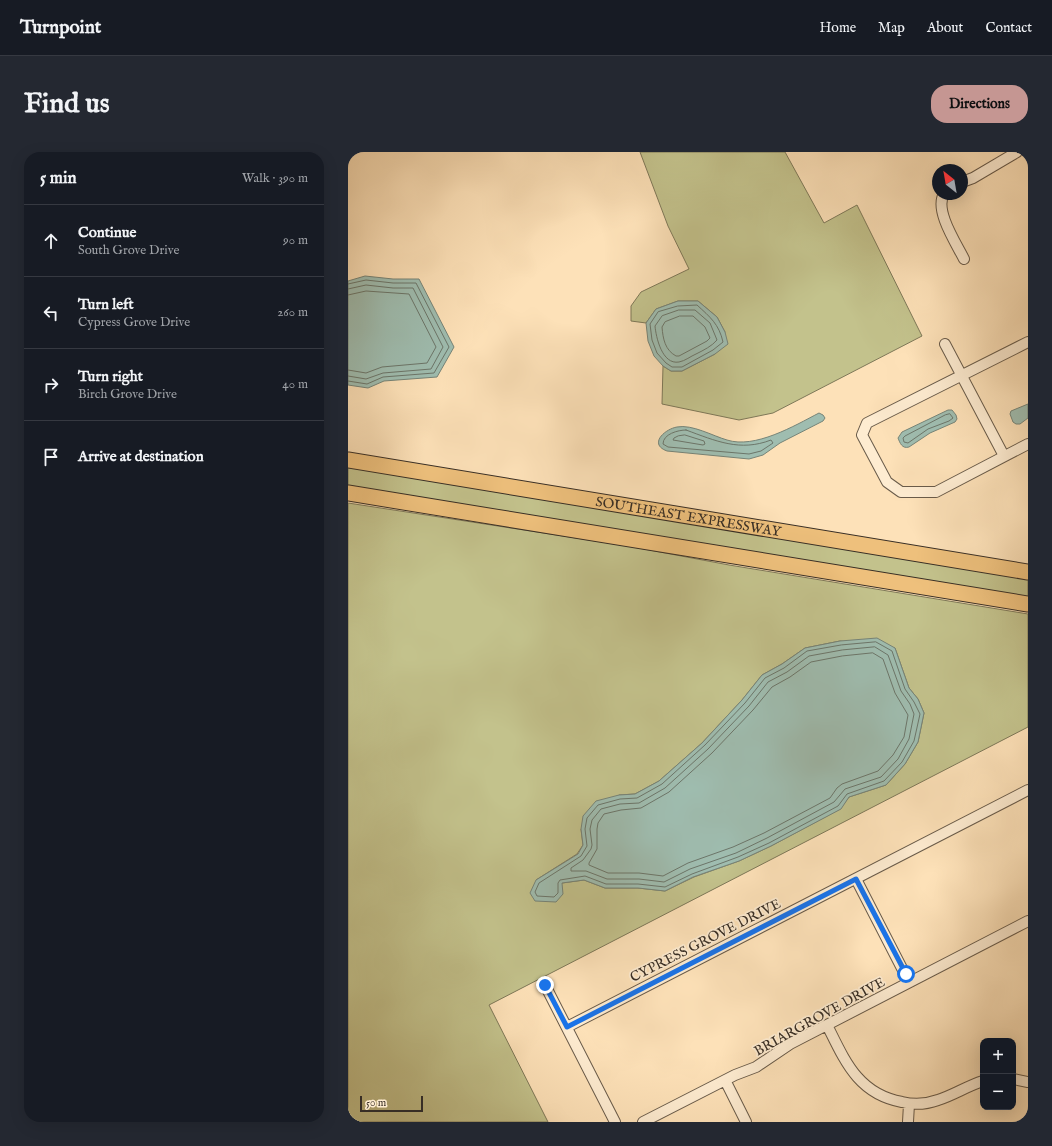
<!DOCTYPE html>
<meta charset="utf-8">
<style>
body{margin:0;font-family:"IM FELL English",serif;background:#242831;color:#f1f3f6}
.controls{position:absolute;right:12px;bottom:12px;display:grid;overflow:hidden;border-radius:8px;box-shadow:0 4px 16px #0002}
.controls button{width:36px;height:36px;display:grid;place-items:center;padding:0;border:0;border-bottom:1px solid #363941;background:#171b24;color:#f1f3f6;font:20px sans-serif}
.compass{position:absolute;left:584px;top:12px;width:36px;height:36px;border-radius:50%;background:#171b24;box-shadow:0 4px 16px #0002;rotate:329deg}
.scale{position:absolute;left:12px;bottom:10px;width:63px;box-sizing:border-box;padding-left:4px;border:2px solid #382e25;border-top:0;font-size:11px;line-height:14px;white-space:nowrap;color:#382e25;-webkit-text-stroke:3px #feecd1;paint-order:stroke}
.stop{position:absolute;width:12px;height:12px;margin:-9px;border:3px solid #1a73e8;border-radius:50%;background:#fff}
.stop.end{background:#1a73e8;border-color:#fff;box-shadow:0 1px 4px #0008}
.list{margin:0;padding:0;list-style:none}
h2{display:flex;justify-content:space-between;align-items:center;height:52px;margin:0;padding:0 16px;font-size:17px}
h2 small{font-size:13px;font-weight:400;color:#9ea1a6}
.list li{display:grid;grid-template-columns:26px 1fr auto;gap:12px;align-items:center;box-sizing:border-box;height:72px;padding:0 16px;border-top:1px solid #363941}
.list b{display:block;font-size:15px;white-space:nowrap}
.list p{margin:0;font-size:13px;white-space:nowrap;color:#9ea1a6}
.list em{font-size:13px;font-style:normal;color:#9ea1a6}
.icon{flex:none;width:22px;height:22px;fill:none;stroke:currentColor;stroke-width:2;stroke-linecap:round;stroke-linejoin:round}
.map{position:relative;flex:none;width:680px;height:970px;overflow:hidden;border-radius:16px}
header{display:flex;align-items:center;gap:24px;box-sizing:border-box;height:56px;padding:0 20px;background:#171b24;border-bottom:1px solid #363941}
header strong{font-size:19px}
nav{display:flex;gap:22px;margin-inline-start:auto;font-size:14px}
.intro{display:flex;align-items:center;justify-content:space-between;box-sizing:border-box;height:96px;padding:0 24px}
h1{margin:0;font-size:28px}
.button{padding:10px 18px;border-radius:16px;background:#c59692;color:#111;font-size:14px;font-weight:700}
main{display:flex;gap:24px;padding:0 24px}
aside{flex:1;background:#171b24;border-radius:16px;box-shadow:0 4px 16px #0002}
.map>svg:first-child{display:block}
.green{fill:#c3c28c;stroke:#7e7858;fill-rule:evenodd}
.water{fill:#9fbdb0;stroke:#768478}
.lines{fill:none;stroke-linecap:round;stroke-linejoin:round}
.shore{stroke:#6c766a;stroke-width:1}
.minor-casing{stroke:#695b4a;stroke-width:12}
.highway-casing{stroke:#382e25;stroke-width:17}
.minor{stroke:#feecd1;stroke-width:10}
.highway{stroke:#eec07c;stroke-width:15}
.route{stroke:#1a73e8;stroke-width:5}
.labels{text-anchor:middle;stroke-width:3.5;stroke-linejoin:round;paint-order:stroke}
.street-label{font-size:14px;fill:#382e25;stroke:#feecd1}
</style>
<header>
<strong>Turnpoint</strong>
<nav><a>Home</a><a>Map</a><a>About</a><a>Contact</a></nav>
</header>
<div class="intro"><h1>Find us</h1><a class="button">Directions</a></div>
<main>
<aside>
<h2>5 min<small>Walk · 390 m</small></h2>
<ul class="list">
<li><svg class="icon" aria-label="ahead" viewBox="0 0 24 24"><path d="M12 20V5M6 11l6-6 6 6"/></svg><div><b>Continue</b><p>South Grove Drive</p></div><em>90 m</em></li>
<li><svg class="icon" aria-label="left" viewBox="0 0 24 24"><path d="M17 20v-9H6M10 6l-5 5 5 5"/></svg><div><b>Turn left</b><p>Cypress Grove Drive</p></div><em>260 m</em></li>
<li><svg class="icon" aria-label="right" viewBox="0 0 24 24"><path d="M7 20v-9h11M14 6l5 5-5 5"/></svg><div><b>Turn right</b><p>Birch Grove Drive</p></div><em>40 m</em></li>
<li><svg class="icon" aria-label="arrive" viewBox="0 0 24 24"><path d="M6 21V4h12l-3 4 3 4H6"/></svg><div><b>Arrive at destination</b></div></li>
</ul>
</aside>
<div class="map">
<svg width="680" height="970" viewBox="0 0 680 970">
<rect width="100%" height="100%" fill="#fde1b8"/>
<filter id="stains"><feTurbulence type="fractalNoise" baseFrequency=".005" numOctaves="4"/><feColorMatrix values="0 0 0 0 .2 0 0 0 0 .09 0 0 0 0 .02 0 0 0 .5 -.17"/></filter>
<radialGradient id="worn" r=".72"><stop offset=".6" stop-color="#630" stop-opacity="0"/><stop offset="1" stop-color="#630" stop-opacity=".3"/></radialGradient>
<path class="green" d="M292,0H437L476,71L509,53L574,184L425,261L391,268L314,252L315,214L323,219H334L367,202L377,180L369,165L350,149H330L308,157L298,171L283,169V154L293,140L341,117L320,74Z
M0,315L680,426V446L0,334Z
M0,351L280,394L381,413L680,462V575L141,853L200,970H0ZM492,489L547,496L561,536L570,547L576,561L570,590L557,612L538,633L501,645L492,657L423,694L391,709L346,725L317,739L290,736H257L236,728L214,731L188,728L229,702L235,693L233,677L271,643L287,642L311,629L354,591L394,548L414,523L434,512L457,496Z"/>
<path class="water" d="M17,124L45,127H71L106,195L89,225L36,229L20,236L0,233V129Z
M330,149H350L369,165L377,180L380,192L367,202L334,219H323L315,214L306,204L300,189L298,171L308,157Z
M680,252V266L672,272H668L665,270L662,262L663,259Z
M600,258H604L608,263L609,267L607,270L582,281L561,295C554,297 552,291 550,286L554,280Z
M471,261L475,263L477,266L475,269L432,291L415,303L401,307L319,299C300,292 317,277 329,275C344,272 365,284 379,288C407,297 446,274 471,261Z
M529,486L547,496L561,536L570,547L576,561L570,590L557,612L538,633L501,645L493,657L423,694L391,709L345,725L317,739L290,736H257L236,728L214,731L215,742L208,750L187,749L182,741L188,728L230,702L235,693L233,677L235,664L248,649L271,643L287,642L311,629L354,591L394,548L414,523L434,512L457,496L492,489Z"/>
<g class="lines">
<path class="shore" d="M0,132L18,128L45,131H68L101,195L86,221L35,225L19,232L0,229
M0,137L18,133L45,136H65L95,195L83,217L35,221L18,227L0,224
M0,143L18,139L61,142L88,195L79,211L34,215L18,221L0,218
M330,154L349,153C362,165 371,172 375,190L365,198L334,215H324L318,211L309,201L304,188L302,172L310,160Z
M331,158H347L362,171L369,188C364,194 356,198 348,202C343,204 337,209 331,210C314,213 308,185 307,174L314,164Z
M332,164H345L357,175L362,186L359,189L331,204H328C317,198 315,187 314,175L317,170Z
M602,262L605,266L601,269L580,277L560,291L556,290L555,286L557,284L597,263Z
M338,278C368,289 392,300 423,288L425,291L413,299L401,302L320,295L315,292C315,282 330,278 338,278Z
M337,283L356,289L357,292L355,293L325,288L326,286L330,284Z
M528,490L544,499L557,537L566,550L572,562L566,589L554,610L536,629L499,642L490,654L421,691L390,705L344,722L317,735L290,732H258L237,724L212,728L210,731V741L206,745L189,744L187,740L191,731L233,704L239,694L237,677L239,666L250,653L272,647L289,646L314,632L357,593L397,551L417,526L436,516L459,499L493,493Z
M527,495L540,503L553,539L562,552L566,562L561,587L550,607L533,625L497,637L486,650L419,686L388,701L342,717L316,730L291,727H259L238,719H223V716L235,708L243,697L244,693L242,677L244,668L253,657L272,652L291,651L317,636L360,597L401,554L420,530L439,520L461,504L494,498Z
M525,501L535,507L547,541L560,563L556,585L545,603L530,619L494,632L489,636L482,646L416,681L385,695L340,711L315,724L291,721H260L241,713V711L249,697V677L250,671L256,662L273,658L293,656L321,640L364,601L405,558L424,535L442,525L463,510L494,504Z"/>
<defs>
<path id="minor" d="M614,30L625,26L669,0
M596,42C586,58 608,91 616,107
M680,190L519,271L514,283L539,330L553,340H588L680,292
M597,192L656,304
M508,727L561,830
M197,833L267,970
M479,873C497,909 510,942 554,950C566,953 579,952 590,948C606,943 619,934 635,929
M219,875L680,638
M665,927L680,930
M377,928L398,970
M295,970L387,923L408,915L442,892L680,769
M560,970L561,952"/>
<g id="highway">
<path id="s1" d="M0,308L680,420"/>
<path d="M0,341L680,452"/>
</g>
</defs>
<use href="#minor" class="minor-casing"/>
<use href="#highway" class="highway-casing"/>
<use href="#minor" class="minor"/>
<use href="#highway" class="highway"/>
</g>
<g class="lines">
<path class="route" d="M197,833L219,875L508,727L558,822"/>
</g>
<g class="labels">
<g class="street-label">
<text dy="5" stroke="none"><textPath href="#s1" startOffset="345">SOUTHEAST EXPRESSWAY</textPath></text>
<text transform="translate(357 788) rotate(-27)" y="5">CYPRESS GROVE DRIVE</text>
<text transform="translate(471 864) rotate(-29)" y="5">BRIARGROVE DRIVE</text>
</g>
</g>
<rect width="100%" height="100%" filter="url(#stains)"/>
<rect width="100%" height="100%" fill="url(#worn)"/>
</svg>
<div class="controls">
<button>+</button>
<button>−</button>
</div>
<svg class="compass" viewBox="-18 -18 36 36"><path d="M0-13l5 13h-10z" fill="#e53935"/><path d="M0 13l5-13h-10z" fill="#9ea1a6"/></svg>
<div class="scale">50 m</div>
<div class="stop" style="left:558px;top:822px"></div>
<div class="stop end" style="left:197px;top:833px"></div>
</div>
</main>
